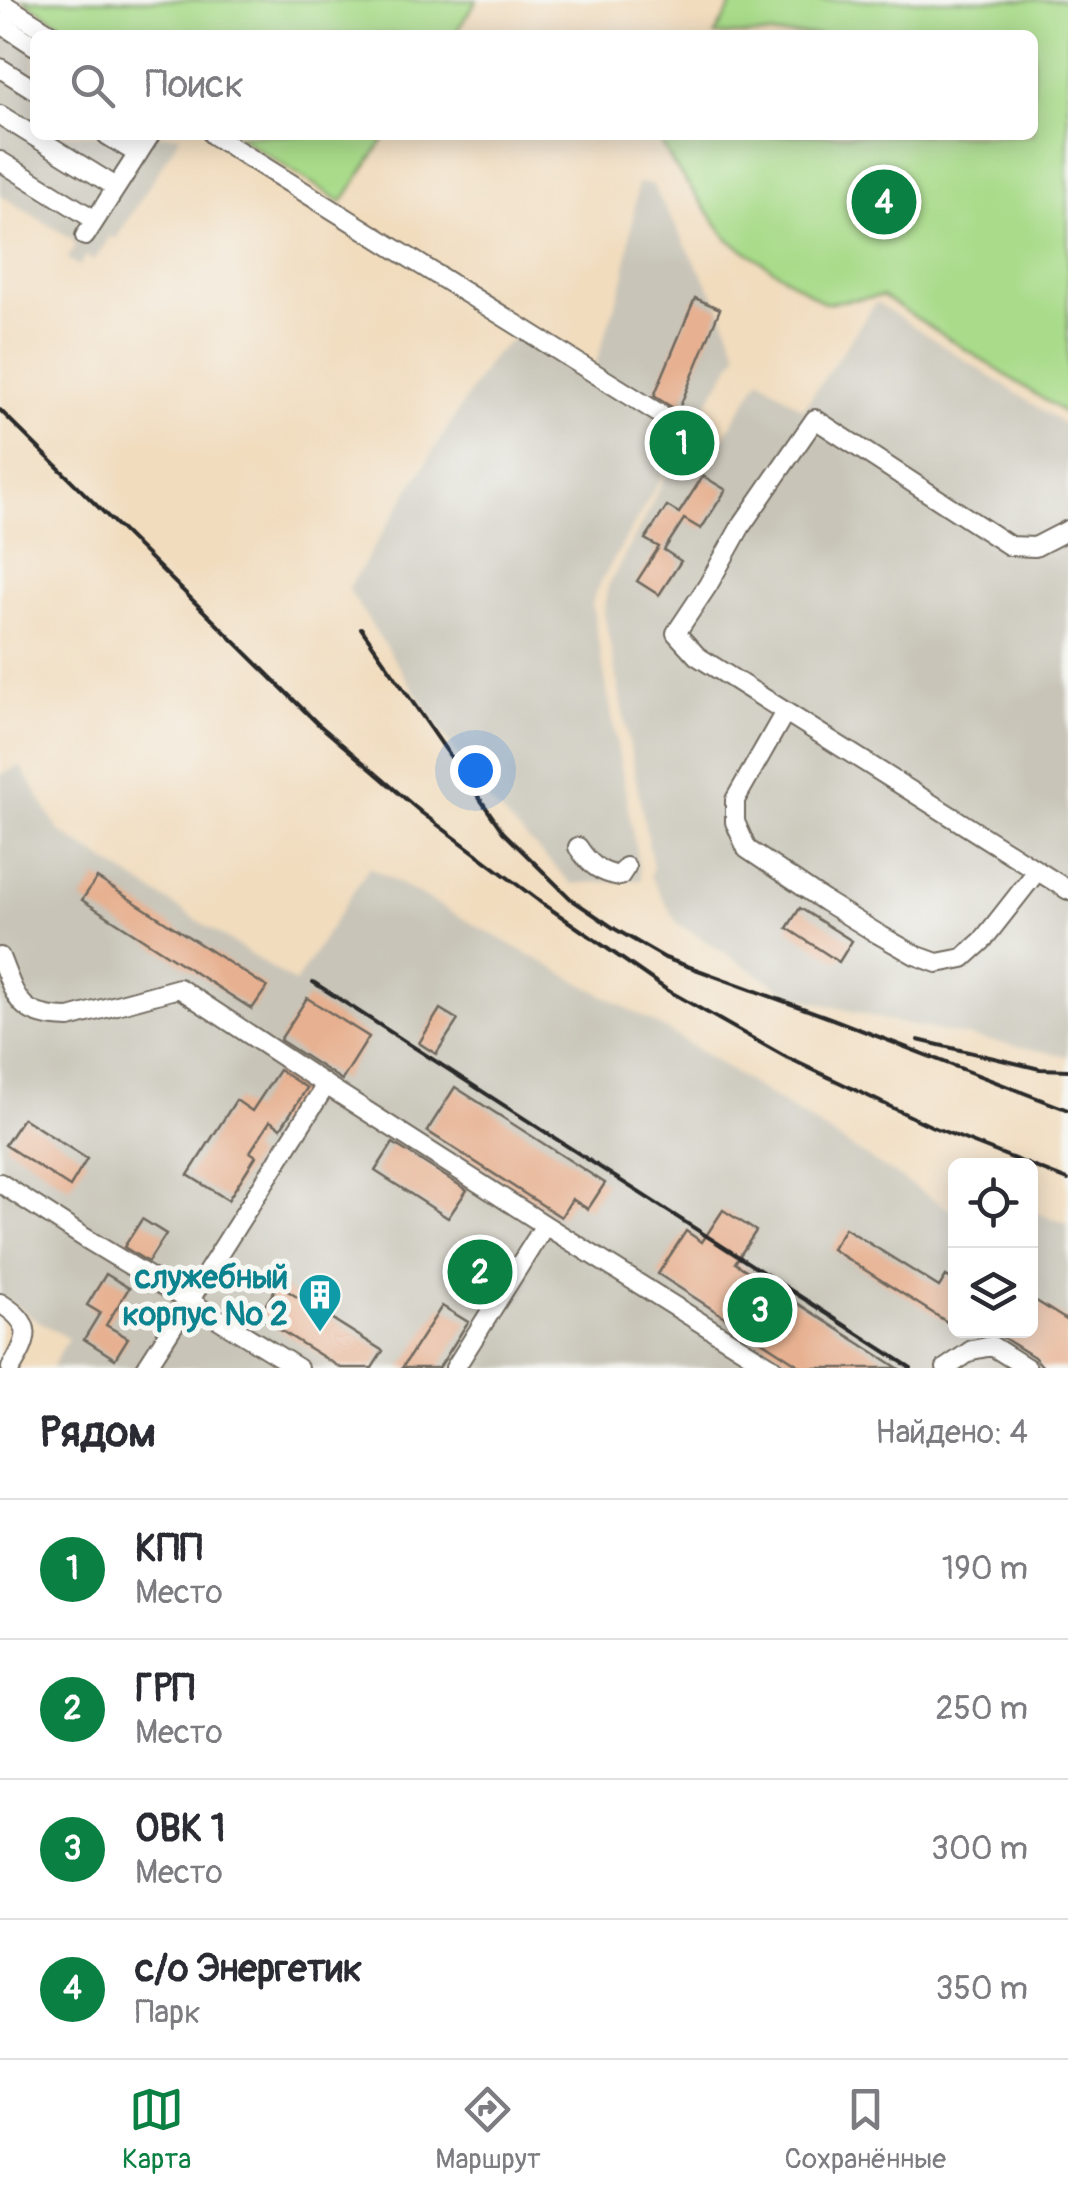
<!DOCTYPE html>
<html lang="ru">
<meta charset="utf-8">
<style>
body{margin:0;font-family:Pangolin,sans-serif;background:#f7f7f7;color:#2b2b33}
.controls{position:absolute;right:30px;bottom:30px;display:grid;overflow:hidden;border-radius:15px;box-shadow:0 5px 25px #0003}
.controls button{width:90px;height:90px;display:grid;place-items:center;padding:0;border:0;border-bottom:2px solid #e1e1e2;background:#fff;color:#2b2b33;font:50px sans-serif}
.you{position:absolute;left:475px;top:770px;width:35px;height:35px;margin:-25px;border:8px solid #fff;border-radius:50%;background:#1a73e8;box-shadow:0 0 0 15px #1a73e833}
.badge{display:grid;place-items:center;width:65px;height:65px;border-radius:50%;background:#0b8043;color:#fff;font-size:32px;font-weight:700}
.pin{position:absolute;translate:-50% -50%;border:5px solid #fff;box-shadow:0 2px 10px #0006}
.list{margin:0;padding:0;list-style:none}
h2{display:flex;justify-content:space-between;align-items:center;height:130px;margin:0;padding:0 40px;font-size:42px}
h2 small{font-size:32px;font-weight:400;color:#7c7c81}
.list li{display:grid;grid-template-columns:65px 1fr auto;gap:30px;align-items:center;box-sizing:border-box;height:140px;padding:0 40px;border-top:2px solid #e1e1e2}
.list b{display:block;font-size:38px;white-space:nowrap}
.list p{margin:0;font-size:32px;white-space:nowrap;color:#7c7c81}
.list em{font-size:32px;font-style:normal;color:#7c7c81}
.icon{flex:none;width:55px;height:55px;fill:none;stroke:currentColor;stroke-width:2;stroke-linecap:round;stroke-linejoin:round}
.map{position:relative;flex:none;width:1068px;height:1368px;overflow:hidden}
.search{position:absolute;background:#fff;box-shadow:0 5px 25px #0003;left:30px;right:30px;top:30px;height:110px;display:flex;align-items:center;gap:25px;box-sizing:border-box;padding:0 35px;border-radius:15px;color:#7c7c81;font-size:38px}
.sheet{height:690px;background:#fff}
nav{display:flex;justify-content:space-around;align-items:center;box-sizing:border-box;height:140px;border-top:2px solid #e1e1e2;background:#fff;font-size:28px;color:#7c7c81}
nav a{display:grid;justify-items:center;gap:5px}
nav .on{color:#0b8043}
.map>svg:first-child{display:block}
.industrial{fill:#c8c4b8}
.green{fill:#a9db8a;stroke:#6a835a;stroke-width:2.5}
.building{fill:#e7b191}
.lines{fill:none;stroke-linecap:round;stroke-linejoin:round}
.minor-casing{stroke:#70695e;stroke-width:22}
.minor{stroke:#fff;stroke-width:18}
.rail{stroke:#2b2b2b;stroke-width:4}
.labels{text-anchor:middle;stroke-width:10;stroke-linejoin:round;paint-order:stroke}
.culture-label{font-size:32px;font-weight:bold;fill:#0d838f;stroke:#f6f6f2;text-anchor:end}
</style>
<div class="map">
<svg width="1068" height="1368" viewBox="0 0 1068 1368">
<rect width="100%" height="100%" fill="#f6f6f2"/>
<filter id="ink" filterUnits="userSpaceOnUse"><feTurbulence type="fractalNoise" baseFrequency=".01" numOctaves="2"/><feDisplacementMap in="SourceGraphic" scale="20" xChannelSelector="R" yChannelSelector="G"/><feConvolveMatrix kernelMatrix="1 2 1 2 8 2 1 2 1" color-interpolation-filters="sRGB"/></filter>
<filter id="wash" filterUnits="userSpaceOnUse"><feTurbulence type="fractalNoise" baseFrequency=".0048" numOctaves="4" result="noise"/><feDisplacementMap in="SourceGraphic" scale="40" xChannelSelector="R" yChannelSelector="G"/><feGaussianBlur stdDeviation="2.25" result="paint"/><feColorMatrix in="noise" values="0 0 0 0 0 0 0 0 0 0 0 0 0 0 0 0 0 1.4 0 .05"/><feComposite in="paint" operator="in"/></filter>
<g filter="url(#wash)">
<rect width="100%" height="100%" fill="#f1dcbe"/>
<path class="industrial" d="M0,6L46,35H35V135H181L116,239L110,236L94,261L86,256L79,266L67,259L75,247L72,239L0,195Z
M638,183L652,184L721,308L738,353L700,415L688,412L669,442L675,446L691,427L720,443L760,378L803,409L876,302L1068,427V1056L893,1022L793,996L677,923L650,876L653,867L604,613L608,586L646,516L676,452L595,592L592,605L641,880L572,884L483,795L348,589L491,358L515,337L586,380L596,363L624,278Z
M21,766L59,831L295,983L369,867L665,1029L955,1213L956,1330H1030L1031,1211L1068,1224V1368H51L68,1339L0,1297V775Z"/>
<path class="green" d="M23,0H477L454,35H79Z
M735,0H1068V415L882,296L824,303L728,239L673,164L657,135H1033V35H715Z
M236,135H387L342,202Z"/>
<g id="blocks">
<path class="building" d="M695,298L720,309L678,411L654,396Z
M703,476L726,490L701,529L684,519L664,550L681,561L659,595L637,581L659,547L645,539L667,506L679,513Z
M97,878L267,987L252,1009L82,900Z
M800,908L852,941L839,962L787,928Z
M307,998L369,1037L342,1080L280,1040Z
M440,1009L458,1020L436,1054L419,1043Z
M279,1070L307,1088L281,1128L270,1121L250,1152L256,1156L228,1200L188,1175L236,1100L252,1111Z
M455,1087L605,1183L588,1209L572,1199L561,1217L427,1131Z
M23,1118L87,1159L70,1187L5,1145Z
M393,1143L467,1190L448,1218L375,1171Z
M723,1210L756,1231L735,1263L898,1368H803L658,1274L686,1231L702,1242Z
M142,1219L166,1234L148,1262L124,1247Z
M845,1228L939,1287L946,1276L956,1282V1308L947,1322L832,1249Z
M479,1255L496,1266L480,1289L464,1279Z
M106,1274L129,1288L106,1325L128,1338L115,1359L84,1339L100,1313L87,1305Z
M278,1285L383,1351L372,1368H341L258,1316Z
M1030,1297L1068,1321V1368H1044L1034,1357L999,1335L986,1330H1030Z
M442,1306L468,1322L439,1368H402Z"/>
</g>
</g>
<g filter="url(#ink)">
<use href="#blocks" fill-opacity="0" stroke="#70695e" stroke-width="2.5"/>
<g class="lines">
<defs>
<path id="minor" d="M0,2L53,35
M0,23L35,46
M0,68L35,90
M0,115L116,187
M107,135L138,154
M213,135L687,431
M0,161L95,220
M85,236L150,135
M1068,530L1035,547L1010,546L815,419L741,526L708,585L676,633L697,656L1068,890
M785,712L735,800V822L747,849L826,902L878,934L915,955L937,963L963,958L982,941L1037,871
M578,847C589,864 600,873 620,876L626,867
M0,957C17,999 18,1017 69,1018L179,988L326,1085
M0,1183L85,1238L189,1301L326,1085L545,1225
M0,1303C34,1324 30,1337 11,1368
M146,1368L189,1301L298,1368
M455,1368L545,1225L773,1368
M946,1368L972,1350L992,1346L1027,1368"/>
</defs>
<use href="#minor" class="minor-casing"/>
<use href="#minor" class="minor"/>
<path class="rail" d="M0,410L317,723L422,813L539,901L667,990L784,1056L933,1127L1068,1180
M361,628L503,832L571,899L615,929L665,958L830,1018L1068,1110
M313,982L911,1368
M918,1040L1040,1069L1068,1070"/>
</g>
</g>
<defs>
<symbol id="building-pin" viewBox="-11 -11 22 30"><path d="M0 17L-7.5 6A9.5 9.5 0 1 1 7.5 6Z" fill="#0f9aa8" stroke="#f6f6f2"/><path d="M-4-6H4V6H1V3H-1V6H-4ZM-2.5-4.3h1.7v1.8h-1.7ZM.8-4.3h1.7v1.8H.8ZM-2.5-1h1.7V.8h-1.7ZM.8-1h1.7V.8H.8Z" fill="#fff"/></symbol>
</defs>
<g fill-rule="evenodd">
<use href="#building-pin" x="295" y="1270" width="50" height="68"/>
</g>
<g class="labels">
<g class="culture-label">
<text x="288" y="1288">служебный<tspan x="288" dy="37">корпус № 2</tspan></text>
</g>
</g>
</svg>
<div class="controls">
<button><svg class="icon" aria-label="locate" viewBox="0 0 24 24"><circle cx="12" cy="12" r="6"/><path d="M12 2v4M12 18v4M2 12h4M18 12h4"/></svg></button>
<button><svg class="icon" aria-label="layers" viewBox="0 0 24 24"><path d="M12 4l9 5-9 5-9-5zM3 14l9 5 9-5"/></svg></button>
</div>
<div class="you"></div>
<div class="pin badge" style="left:682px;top:443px">1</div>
<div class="pin badge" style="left:480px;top:1272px">2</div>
<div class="pin badge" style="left:760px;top:1310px">3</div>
<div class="pin badge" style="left:884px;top:202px">4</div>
<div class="search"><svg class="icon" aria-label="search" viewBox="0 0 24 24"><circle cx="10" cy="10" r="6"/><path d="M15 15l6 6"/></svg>Поиск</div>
</div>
<section class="sheet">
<h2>Рядом<small>Найдено: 4</small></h2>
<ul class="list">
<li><span class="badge">1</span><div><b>КПП</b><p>Место</p></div><em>190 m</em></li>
<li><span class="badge">2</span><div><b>ГРП</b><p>Место</p></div><em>250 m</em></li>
<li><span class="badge">3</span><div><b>ОВК 1</b><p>Место</p></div><em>300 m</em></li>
<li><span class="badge">4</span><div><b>с/о Энергетик</b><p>Парк</p></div><em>350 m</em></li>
</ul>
</section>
<nav>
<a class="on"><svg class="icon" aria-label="map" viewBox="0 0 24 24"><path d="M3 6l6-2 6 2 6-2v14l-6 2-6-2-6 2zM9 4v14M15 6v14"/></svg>Карта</a>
<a><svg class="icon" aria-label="directions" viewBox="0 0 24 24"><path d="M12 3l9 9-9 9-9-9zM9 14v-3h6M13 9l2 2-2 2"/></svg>Маршрут</a>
<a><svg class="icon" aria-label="saved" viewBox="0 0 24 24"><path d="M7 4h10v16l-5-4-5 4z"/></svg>Сохранённые</a>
</nav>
